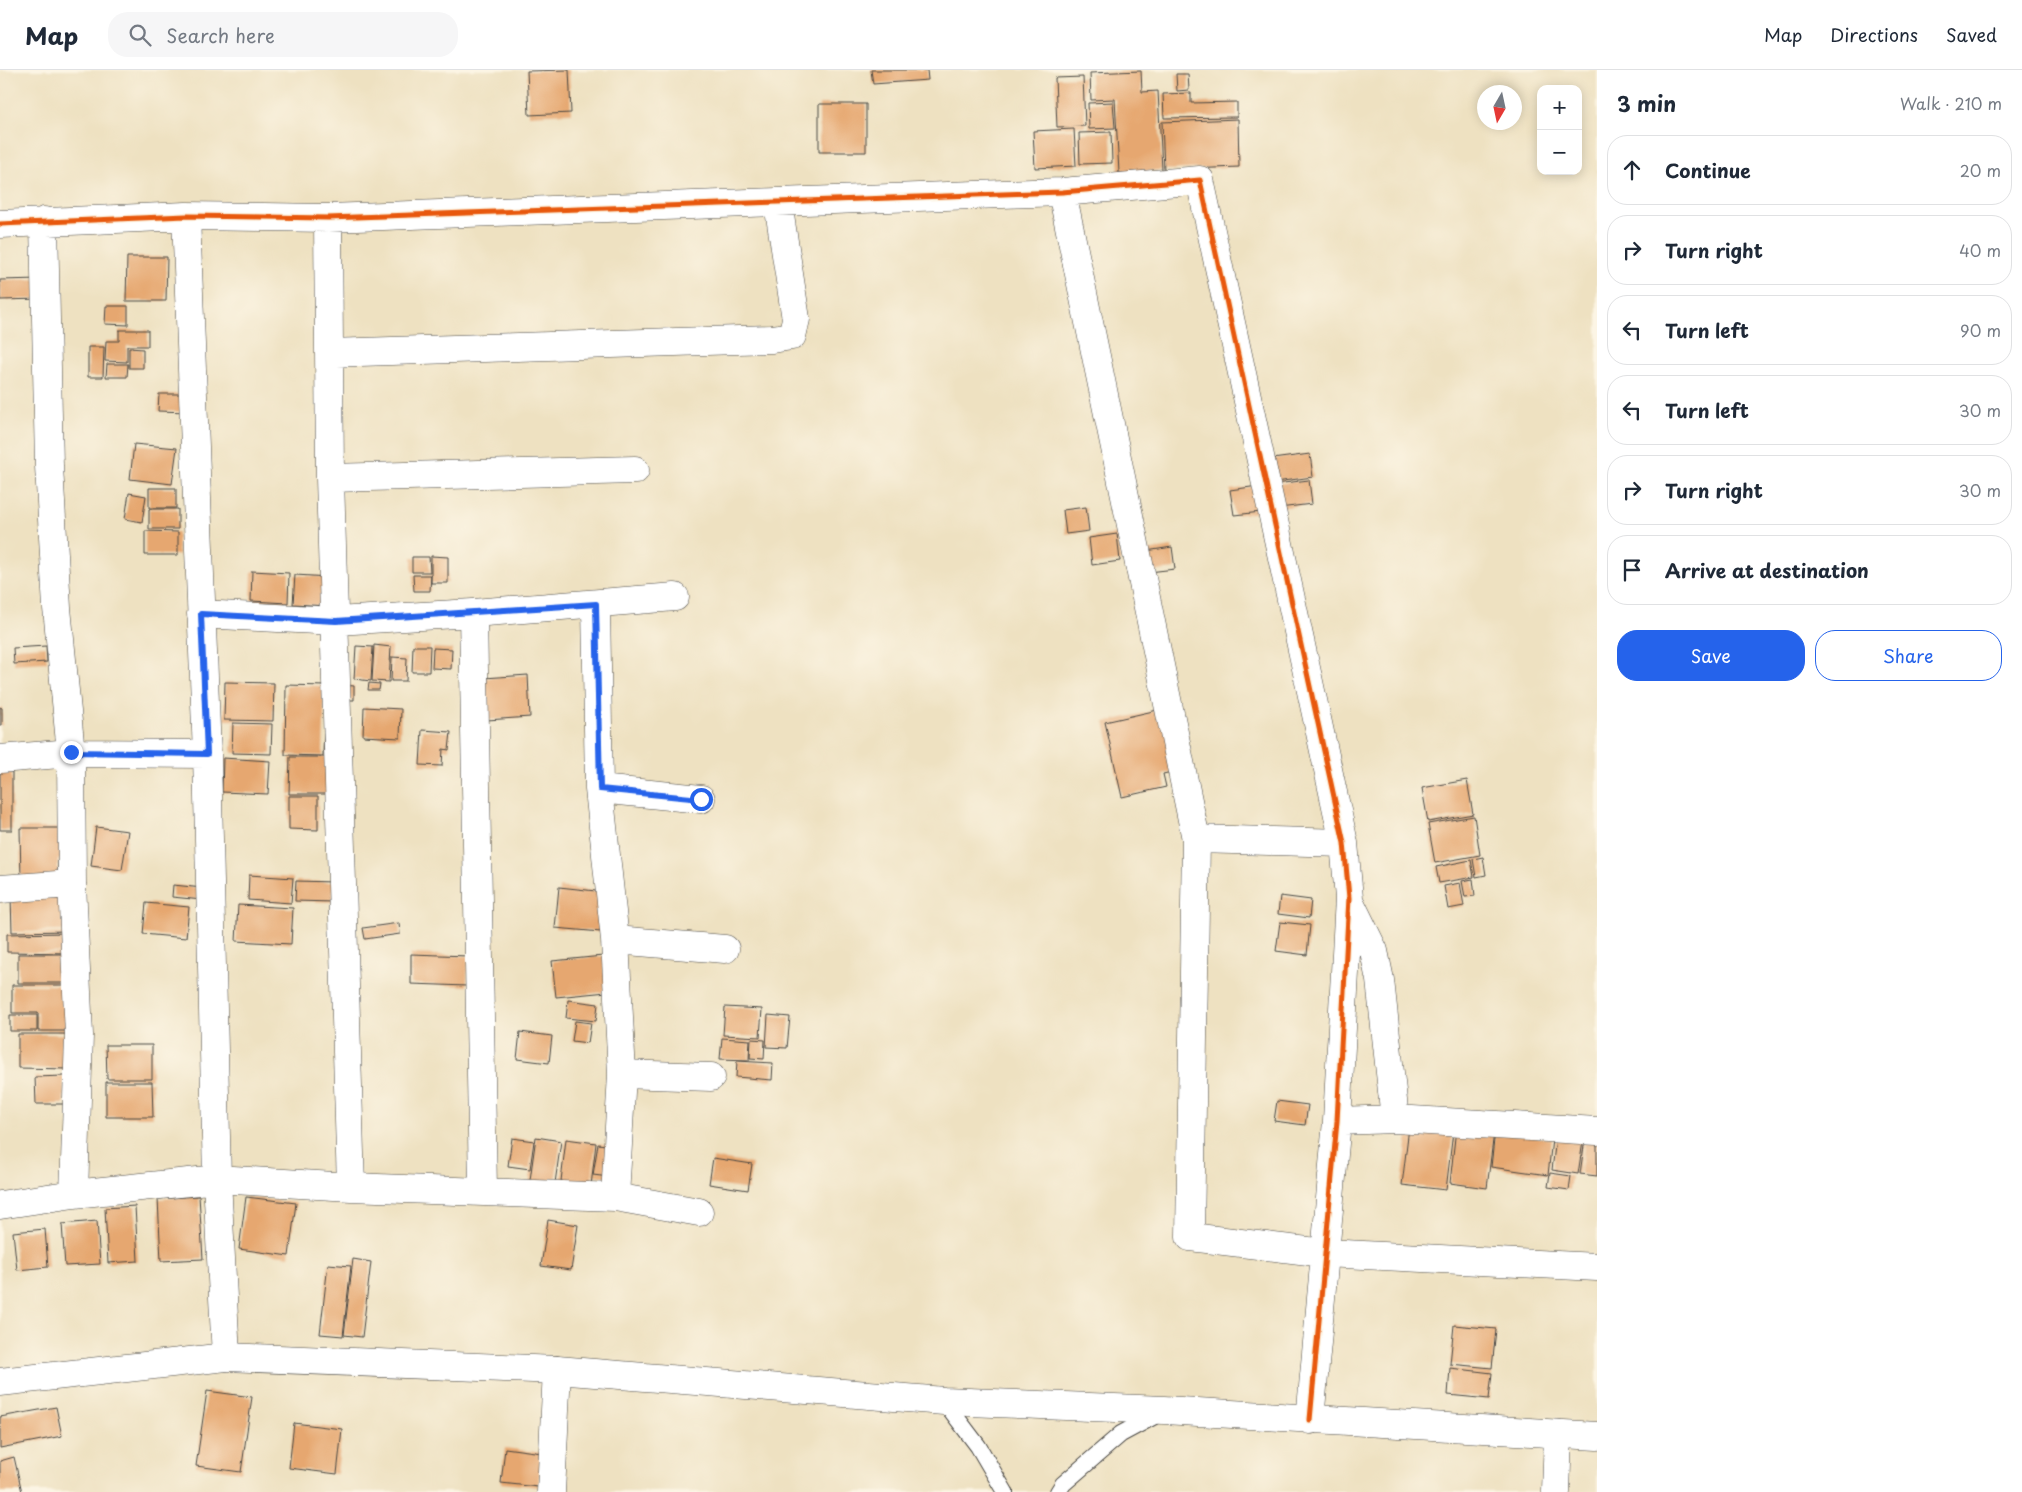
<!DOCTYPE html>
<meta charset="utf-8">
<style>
body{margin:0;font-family:"Playpen Sans",sans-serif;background:#f6f6f7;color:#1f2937}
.controls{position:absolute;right:15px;top:15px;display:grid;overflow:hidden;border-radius:10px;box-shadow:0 2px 12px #0003}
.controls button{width:45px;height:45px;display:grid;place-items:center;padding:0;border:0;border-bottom:1px solid #e0e1e3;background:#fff;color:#1f2937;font:25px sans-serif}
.compass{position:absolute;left:1477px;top:15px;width:45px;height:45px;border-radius:50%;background:#fff;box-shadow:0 2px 12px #0003;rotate:189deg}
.stop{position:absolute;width:15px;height:15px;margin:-11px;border:4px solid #2563eb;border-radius:50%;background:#fff}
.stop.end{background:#2563eb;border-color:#fff;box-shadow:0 1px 5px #0008}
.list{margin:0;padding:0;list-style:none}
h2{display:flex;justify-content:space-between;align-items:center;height:65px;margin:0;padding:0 20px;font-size:21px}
h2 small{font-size:16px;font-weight:400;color:#747a83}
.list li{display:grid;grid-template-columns:32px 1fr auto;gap:15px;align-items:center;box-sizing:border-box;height:70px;margin:0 10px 10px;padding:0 10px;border:1px solid #e0e1e3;border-radius:20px}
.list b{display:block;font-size:19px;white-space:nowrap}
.list em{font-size:16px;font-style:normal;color:#747a83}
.actions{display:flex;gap:10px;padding:15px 20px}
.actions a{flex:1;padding:11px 0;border:1px solid #2563eb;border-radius:20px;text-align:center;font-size:18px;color:#2563eb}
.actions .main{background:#2563eb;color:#fff}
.icon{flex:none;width:28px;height:28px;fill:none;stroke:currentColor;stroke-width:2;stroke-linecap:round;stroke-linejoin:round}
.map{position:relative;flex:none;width:1597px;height:1422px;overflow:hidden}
header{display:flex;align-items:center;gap:30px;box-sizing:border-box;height:70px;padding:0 25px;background:#fff;border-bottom:1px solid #e0e1e3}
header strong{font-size:24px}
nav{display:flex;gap:28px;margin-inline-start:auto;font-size:18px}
.search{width:350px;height:45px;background:#f6f6f7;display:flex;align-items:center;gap:12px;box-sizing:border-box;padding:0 18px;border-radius:20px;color:#747a83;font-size:19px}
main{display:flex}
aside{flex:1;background:#fff}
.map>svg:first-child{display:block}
.building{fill:#e6a770}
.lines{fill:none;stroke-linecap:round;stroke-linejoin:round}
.service-casing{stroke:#484642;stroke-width:18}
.minor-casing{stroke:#484642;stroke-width:29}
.tertiary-casing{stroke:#484642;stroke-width:29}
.service{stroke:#fff;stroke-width:16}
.minor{stroke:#fff;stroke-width:28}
.tertiary{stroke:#fff;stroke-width:28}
.cycleway-casing{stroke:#fcf5e5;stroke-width:8}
.cycleway{stroke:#e8590c;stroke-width:5}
.route{stroke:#2563eb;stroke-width:6}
</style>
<header>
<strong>Map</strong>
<div class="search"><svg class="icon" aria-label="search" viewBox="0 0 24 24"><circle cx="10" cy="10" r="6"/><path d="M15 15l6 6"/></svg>Search here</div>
<nav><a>Map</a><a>Directions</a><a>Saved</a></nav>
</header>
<main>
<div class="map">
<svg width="1597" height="1422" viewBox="0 0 1597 1422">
<rect width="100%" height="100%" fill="#fcf5e5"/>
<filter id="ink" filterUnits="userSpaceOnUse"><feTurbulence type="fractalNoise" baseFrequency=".02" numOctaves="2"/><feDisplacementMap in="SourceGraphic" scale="10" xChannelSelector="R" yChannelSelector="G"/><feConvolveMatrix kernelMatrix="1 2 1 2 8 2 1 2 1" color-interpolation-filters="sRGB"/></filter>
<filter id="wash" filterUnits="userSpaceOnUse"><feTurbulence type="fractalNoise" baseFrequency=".0096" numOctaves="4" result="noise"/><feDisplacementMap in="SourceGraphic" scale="20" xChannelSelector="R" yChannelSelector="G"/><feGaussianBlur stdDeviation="1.12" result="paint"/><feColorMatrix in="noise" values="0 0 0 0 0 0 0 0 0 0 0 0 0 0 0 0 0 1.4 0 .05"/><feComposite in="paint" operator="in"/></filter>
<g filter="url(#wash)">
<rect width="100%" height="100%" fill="#eee1c1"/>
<g id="blocks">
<path class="building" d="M569,0L571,43L529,45L527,1Z
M871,0H927L928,10L873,14Z
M1141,1L1142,22L1158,21L1162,100L1119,103L1115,29L1091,30L1090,3Z
M1176,4H1188L1189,20L1177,21Z
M1083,7L1085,56L1057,57L1055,8Z
M1191,23V33L1237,32V47L1164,48L1163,24Z
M1113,32L1115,58L1089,59L1088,33Z
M819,34H866V82H819Z
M1238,49L1239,97L1164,100L1162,52Z
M1074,59L1076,96L1035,98L1033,61Z
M1111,62L1112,93L1080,94L1079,63Z
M127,187H167L166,231H126Z
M40,209L41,229L0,230V210Z
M106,236H128V255L105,254Z
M119,260H148V276H127V292L105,291L106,271H119Z
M88,277H104L103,307H88Z
M129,278L143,279V298H129Z
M107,294H128L127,307H106Z
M159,324H189L188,342L158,341Z
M134,374L177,378L172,414L130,409Z
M1310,384L1313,407L1268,413L1265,390Z
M1309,410L1312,434L1279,438L1275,414Z
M1258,416L1261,442L1234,445L1230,420Z
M149,418H176V438H149Z
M129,423L146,426L142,452L125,449Z
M1086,437L1089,461L1066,464L1063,440Z
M149,439H178V459H149Z
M145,461L178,462V485H145Z
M1117,464L1120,491L1092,495L1089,468Z
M1172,477L1175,499L1149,502L1146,481Z
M431,486L448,487V513H431Z
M412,487H429L430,502H412Z
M252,501L289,503L288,533L251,531Z
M295,505L329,507L327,536L293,534Z
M413,505H431L430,521H414Z
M374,575L391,577L389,612L372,611Z
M46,576L47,592L14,594L13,578Z
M356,576L373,577L371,611L354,609Z
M413,576H430L429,602H412Z
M433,578L452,579L451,599L432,598Z
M392,587L407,588L406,611H391Z
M528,605L530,647L487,650L484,608Z
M225,612L274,613L273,651L224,650Z
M369,613L380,614L379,620H368Z
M286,615L325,616L323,686L285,685Z
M343,615L354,616V630H343Z
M0,637L2,638V655H0Z
M364,637L401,639L400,668L363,666Z
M1162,639L1176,701L1163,704L1166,717L1122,727L1105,652Z
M233,653L272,654L271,684L232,683Z
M422,660L451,662L449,680L443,679L442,696L420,695Z
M290,687H328V724H289Z
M223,688L270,691L268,724L222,722Z
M0,702H12V760H0Z
M1467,710L1473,744L1428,752L1422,718Z
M289,726H318V760L289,759Z
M1474,746L1480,785L1435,793L1428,754Z
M96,757L128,761L122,800L91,796Z
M20,758H67V790H58V811H21Z
M1483,787L1486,805L1476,807L1473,789Z
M1471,790L1474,807L1439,813L1436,797Z
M249,805L293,808L291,833L248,830Z
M1473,809L1475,826L1465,827L1462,811Z
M296,811L334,812L333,832L295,831Z
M1460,813L1464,836L1448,839L1444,816Z
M173,815L203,818L202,830L172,827Z
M559,817L605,822L601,862L555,858Z
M68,825L69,861L12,862L11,827Z
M1280,826L1311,830L1309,848L1278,844Z
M146,833L189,837L186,868L143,864Z
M238,835L293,838L291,874L236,871Z
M1280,852L1310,855L1307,885L1276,881Z
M399,853L400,864L365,869L363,858Z
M69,863V883L7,882V864Z
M18,884H72L73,913H18Z
M411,884L468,886L467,916L411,914Z
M603,886L607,922L556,927L552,891Z
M12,915H74V961H38V943H12Z
M568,930L598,934L596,951L566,948Z
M725,937L762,939L760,967L723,965Z
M10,945H37V961H10Z
M768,945L790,947L787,978L766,977Z
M575,951L591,953L588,973L572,971Z
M520,962L552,966L549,993L517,989Z
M18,964H68V999L18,998Z
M722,968L750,970L749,990L720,989Z
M751,969L765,970L764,989L750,988Z
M106,975H152V1009H107Z
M737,991L773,993L772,1010L736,1007Z
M64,1006V1034H36L35,1007Z
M106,1012H152L153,1047H106Z
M1277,1031L1308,1035L1305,1055L1274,1051Z
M1409,1057L1453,1062L1446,1120L1402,1115Z
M1456,1058L1494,1062L1487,1118L1450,1113Z
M1495,1061L1552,1069L1548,1105L1491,1097Z
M1586,1062L1597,1064V1106L1580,1104Z
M536,1067L561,1071L554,1120L529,1117Z
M512,1068L534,1071L530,1099L508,1096Z
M1556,1068L1583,1071L1578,1104L1552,1100Z
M566,1069L596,1073L591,1116L561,1111Z
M598,1074L613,1076L609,1107L593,1105Z
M713,1088L752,1094L748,1120L709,1114Z
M1550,1103L1571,1106L1569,1120L1548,1117Z
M199,1126L203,1189L161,1191L158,1129Z
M246,1127L296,1133L289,1186L239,1179Z
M135,1136L138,1191L108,1193L105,1138Z
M548,1150L578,1155L571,1200L541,1196Z
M97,1151L100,1194L65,1196L62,1154Z
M45,1159L48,1197L17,1200L13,1162Z
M353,1189L371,1192L362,1267L344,1265Z
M328,1194L351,1196L343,1266L320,1264Z
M1454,1255L1496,1259L1492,1298L1450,1294Z
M1450,1298L1492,1303L1489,1329L1448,1325Z
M207,1321L252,1327L241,1402L196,1396Z
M56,1337L62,1366L0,1378V1347Z
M294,1353L342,1359L337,1404L289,1398Z
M505,1378L542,1383L538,1417L501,1413Z
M14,1387L22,1422H0V1391Z"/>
</g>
</g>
<g filter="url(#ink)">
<use href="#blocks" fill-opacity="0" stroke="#484642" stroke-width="1"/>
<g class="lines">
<defs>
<path id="service" d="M944,1331L978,1376L1005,1422
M1058,1422L1063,1414L1121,1364L1160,1343"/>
<path id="minor" d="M1062,122L1196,769L1190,1167L1325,1183L1597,1197
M186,146L207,684L217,1109L226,1287
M328,148L330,408L351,1117
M44,151L49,396L57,538L71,683L72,814L79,965L74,1124
M0,154L186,146L328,148L1062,122L1200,110L1344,773L1349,828L1337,1051L1310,1350
M329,283L772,269L792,266L796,249L778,133
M330,408L635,400
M596,534L599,719L615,870L622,1004L615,1127
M473,543L483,1120
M201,544L336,551L473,543L675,527
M0,689L71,683L207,684
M599,719L701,729
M1196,769L1344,773
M0,819L72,814
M1349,830L1374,881L1380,910L1395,1049
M615,870L725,879
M622,1004L711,1007
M1337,1051L1395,1049L1597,1061
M0,1135L74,1124L217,1109L351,1117L615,1127L699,1142
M551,1422L557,1300
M1556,1422L1558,1364"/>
<path id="tertiary" d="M0,1312L226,1287L557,1300L944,1331L1164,1340L1597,1366"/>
</defs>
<use href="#service" class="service-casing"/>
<use href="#minor" class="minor-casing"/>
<use href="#tertiary" class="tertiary-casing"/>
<use href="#service" class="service"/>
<use href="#minor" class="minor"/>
<use href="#tertiary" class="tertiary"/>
<defs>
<path id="cycleway" d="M0,154L186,146L328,148L1062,122L1200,110L1344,773L1349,828L1337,1051L1310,1350"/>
</defs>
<use href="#cycleway" class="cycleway-casing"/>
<use href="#cycleway" class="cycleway"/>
</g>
</g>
<g class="lines" filter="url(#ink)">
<path class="route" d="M71,682L207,684L201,544L336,551L596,534L600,719L701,729"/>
</g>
</svg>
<div class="controls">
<button>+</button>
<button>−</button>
</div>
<svg class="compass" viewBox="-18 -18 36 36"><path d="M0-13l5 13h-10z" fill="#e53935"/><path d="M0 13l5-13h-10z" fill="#747a83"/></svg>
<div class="stop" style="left:701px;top:729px"></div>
<div class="stop end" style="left:71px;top:682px"></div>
</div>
<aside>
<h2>3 min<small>Walk · 210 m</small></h2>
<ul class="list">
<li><svg class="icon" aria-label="ahead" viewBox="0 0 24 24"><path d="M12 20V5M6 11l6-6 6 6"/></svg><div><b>Continue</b></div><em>20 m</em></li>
<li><svg class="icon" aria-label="right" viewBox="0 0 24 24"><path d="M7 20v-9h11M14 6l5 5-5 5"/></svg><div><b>Turn right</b></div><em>40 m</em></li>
<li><svg class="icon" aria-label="left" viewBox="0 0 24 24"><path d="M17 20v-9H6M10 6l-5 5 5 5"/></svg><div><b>Turn left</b></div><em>90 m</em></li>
<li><svg class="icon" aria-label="left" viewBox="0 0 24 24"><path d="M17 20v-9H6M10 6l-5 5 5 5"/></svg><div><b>Turn left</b></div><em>30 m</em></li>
<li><svg class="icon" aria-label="right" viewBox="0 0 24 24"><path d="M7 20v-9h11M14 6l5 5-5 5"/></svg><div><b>Turn right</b></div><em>30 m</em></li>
<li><svg class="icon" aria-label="arrive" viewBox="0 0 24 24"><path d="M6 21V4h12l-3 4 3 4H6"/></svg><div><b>Arrive at destination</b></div></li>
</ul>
<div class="actions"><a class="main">Save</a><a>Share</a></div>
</aside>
</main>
